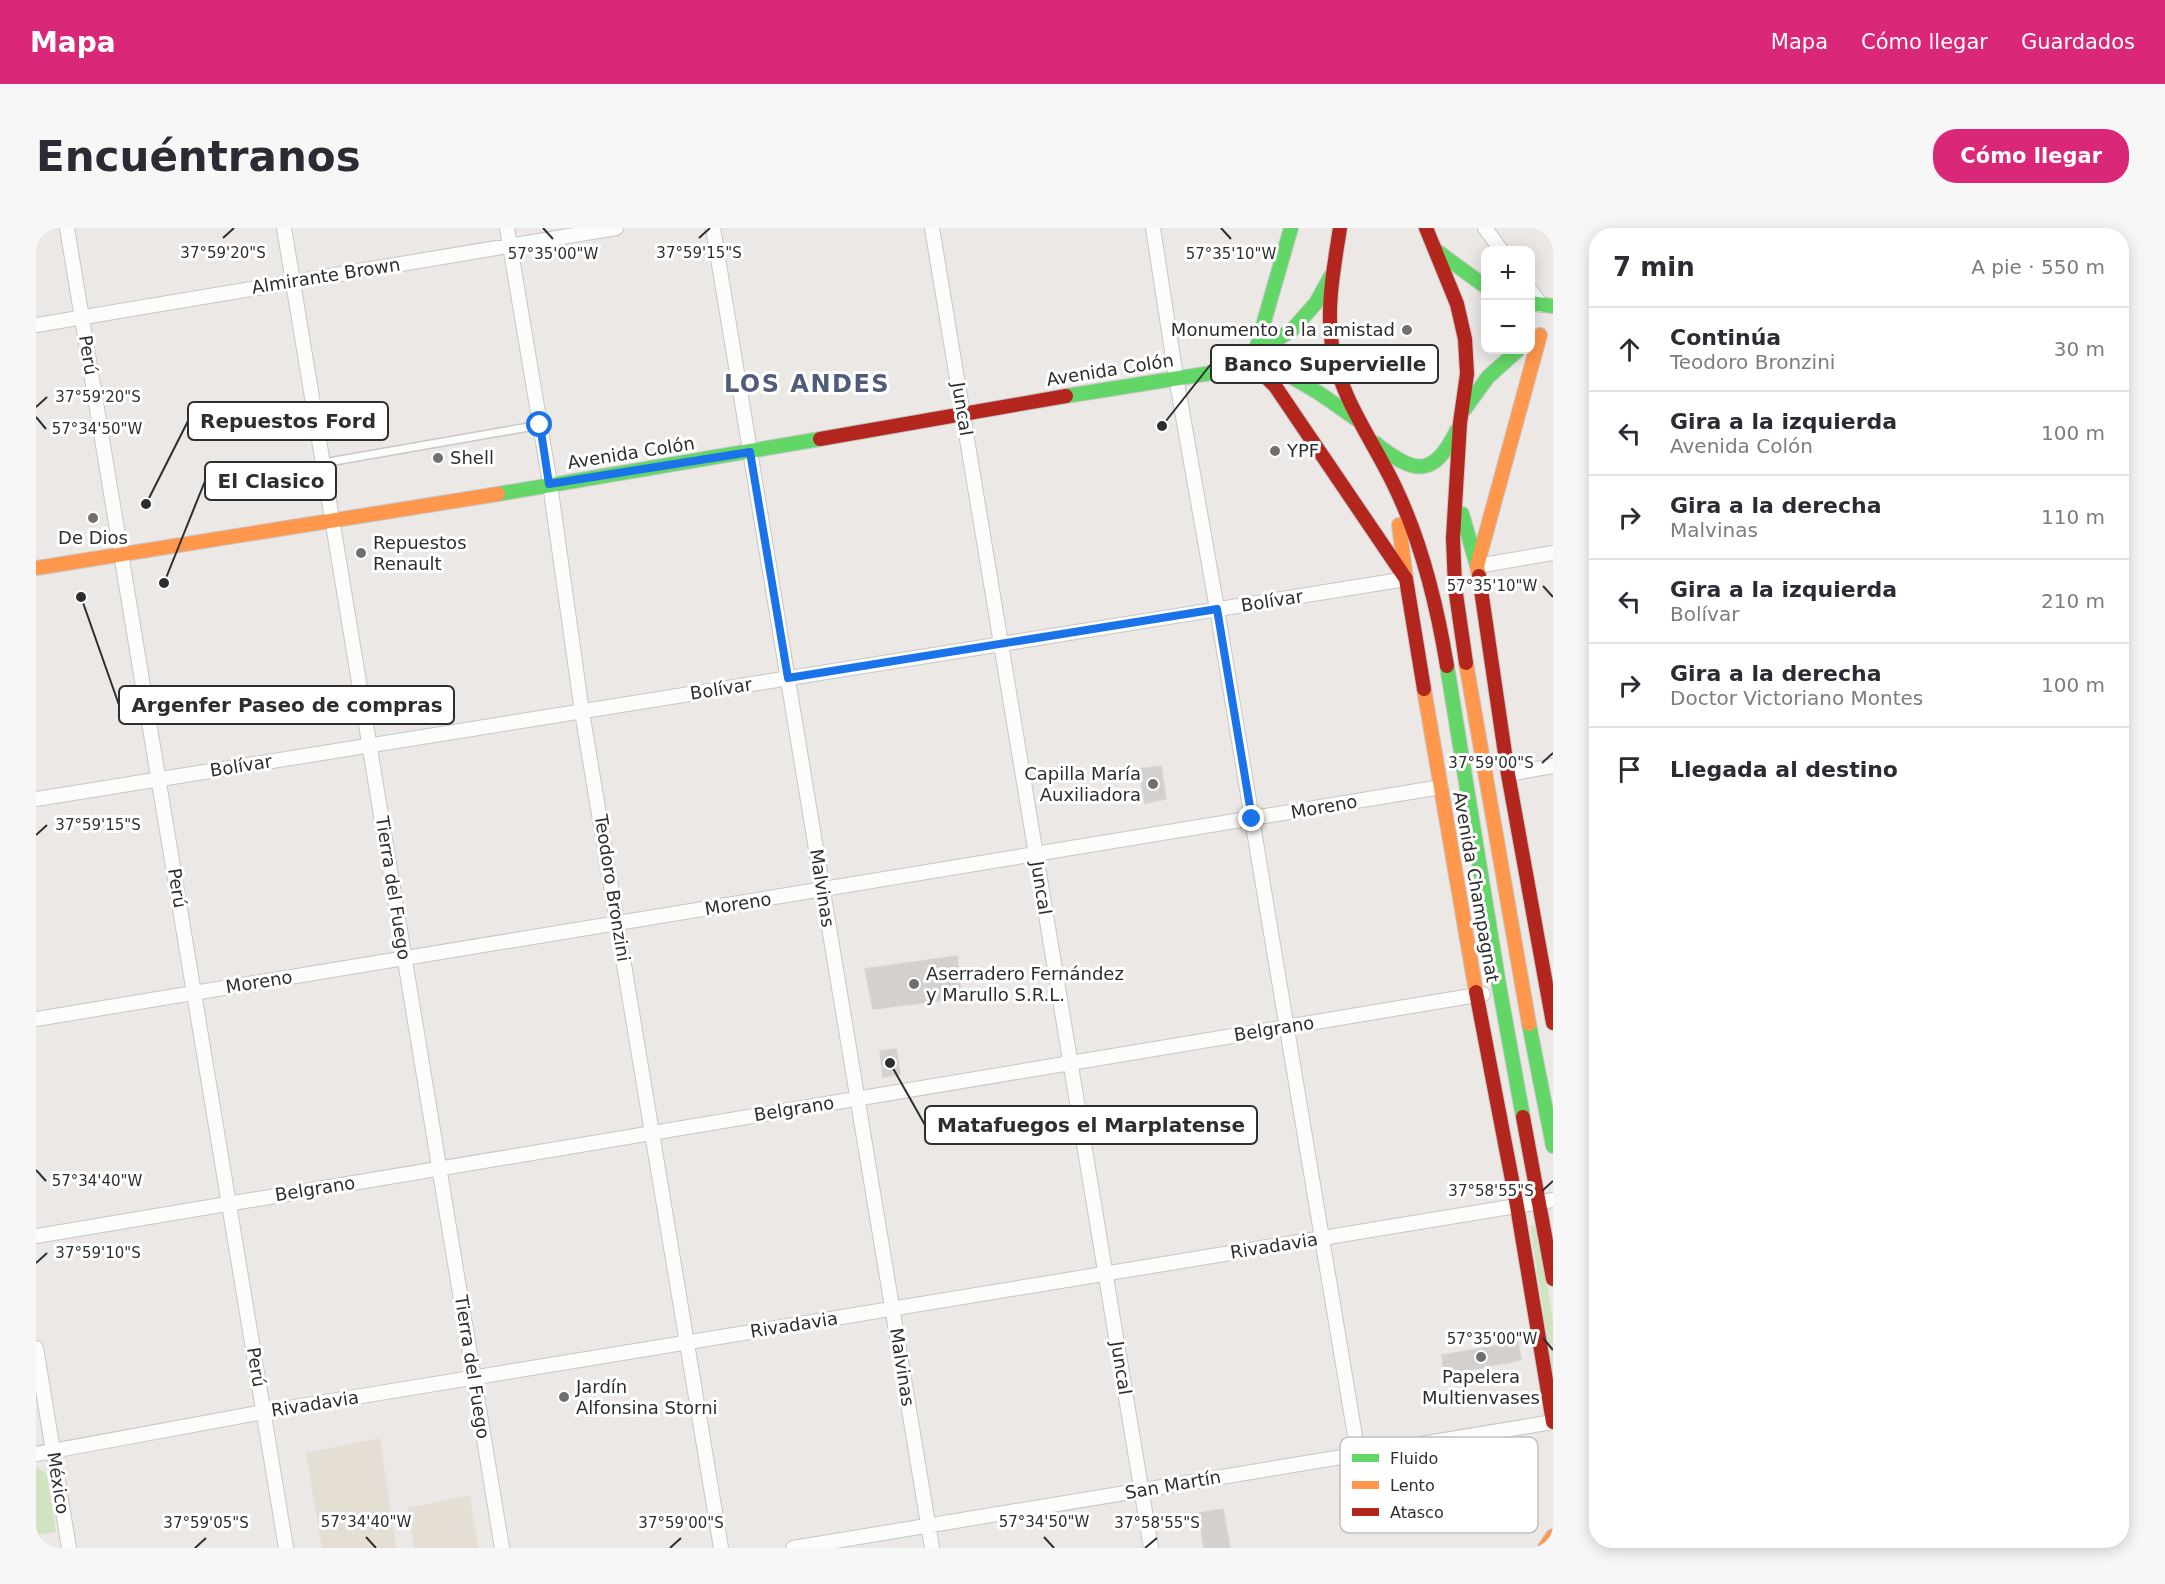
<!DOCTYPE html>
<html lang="es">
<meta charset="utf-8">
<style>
body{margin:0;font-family:"DejaVu Sans",sans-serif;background:#f7f7f7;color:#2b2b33}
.controls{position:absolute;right:18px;top:18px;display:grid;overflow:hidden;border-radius:12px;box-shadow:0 3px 15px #0003}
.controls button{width:54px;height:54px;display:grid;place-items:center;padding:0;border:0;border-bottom:2px solid #e1e1e2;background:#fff;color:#2b2b33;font:30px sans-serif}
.stop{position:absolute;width:18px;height:18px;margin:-14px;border:4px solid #1a73e8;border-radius:50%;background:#fff}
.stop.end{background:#1a73e8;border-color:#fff;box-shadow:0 2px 6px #0008}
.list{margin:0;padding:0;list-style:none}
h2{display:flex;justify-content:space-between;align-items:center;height:78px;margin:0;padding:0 24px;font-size:26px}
h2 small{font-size:20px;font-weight:400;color:#7c7c81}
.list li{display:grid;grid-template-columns:39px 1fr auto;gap:18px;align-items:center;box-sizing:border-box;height:84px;padding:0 24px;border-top:2px solid #e1e1e2}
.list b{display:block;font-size:22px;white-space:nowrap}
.list p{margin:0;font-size:20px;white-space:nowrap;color:#7c7c81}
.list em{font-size:20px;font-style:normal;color:#7c7c81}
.icon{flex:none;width:33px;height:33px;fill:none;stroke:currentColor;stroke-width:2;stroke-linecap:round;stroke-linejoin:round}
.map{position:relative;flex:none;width:1517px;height:1320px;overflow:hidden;border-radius:24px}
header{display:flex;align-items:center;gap:36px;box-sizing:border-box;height:84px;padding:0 30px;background:#db2777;color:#fff}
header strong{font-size:28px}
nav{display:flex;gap:33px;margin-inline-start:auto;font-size:21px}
.intro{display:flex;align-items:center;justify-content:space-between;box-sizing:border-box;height:144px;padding:0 36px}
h1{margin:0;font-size:42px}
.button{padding:15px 27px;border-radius:24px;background:#db2777;color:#fff;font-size:21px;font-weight:700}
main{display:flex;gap:36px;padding:0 36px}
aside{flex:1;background:#fff;border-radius:24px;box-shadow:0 3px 15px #0003}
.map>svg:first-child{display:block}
.education{fill:#e4ded4}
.green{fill:#d2e3c1}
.building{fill:#d3d0ce;stroke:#d6d3d1;stroke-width:1.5}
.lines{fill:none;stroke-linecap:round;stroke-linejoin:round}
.lane-casing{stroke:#c8c7c8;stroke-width:10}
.street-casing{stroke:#c8c7c8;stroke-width:16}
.fast-casing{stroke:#c8c7c8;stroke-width:16}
.slow-casing{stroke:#c8c7c8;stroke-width:16}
.jam-casing{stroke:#c8c7c8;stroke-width:16}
.lane{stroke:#fcfcfb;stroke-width:7}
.street{stroke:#fcfcfb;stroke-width:14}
.fast{stroke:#63d668;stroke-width:14}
.slow{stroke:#ff974d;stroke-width:14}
.jam{stroke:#b3261e;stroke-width:14}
.route{stroke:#1a73e8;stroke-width:8}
.ticks{fill:none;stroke:#2e2e2e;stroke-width:2}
.poi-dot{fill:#706f6e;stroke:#fff;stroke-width:2}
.labels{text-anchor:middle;stroke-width:6;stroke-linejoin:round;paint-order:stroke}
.street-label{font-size:18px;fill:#2e2e2e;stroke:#fff}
.poi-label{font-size:18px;fill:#2e2e2e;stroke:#fff;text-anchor:start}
.district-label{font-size:24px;font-weight:bold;letter-spacing:1.5px;fill:#515c7b;stroke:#fff}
.key{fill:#fff;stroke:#c0c0c0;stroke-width:1.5}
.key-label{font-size:16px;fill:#2e2e2e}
.ticks-label{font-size:15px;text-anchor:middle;fill:#2e2e2e;stroke:#fff;stroke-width:6;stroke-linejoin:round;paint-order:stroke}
.leader{fill:none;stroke:#2e2e2e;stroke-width:2}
.callout-dot{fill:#2e2e2e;stroke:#fff;stroke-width:2}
.callout{fill:#fff;stroke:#2e2e2e;stroke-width:2}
.callout-label{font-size:20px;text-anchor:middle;font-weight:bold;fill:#2e2e2e}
</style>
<header>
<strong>Mapa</strong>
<nav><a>Mapa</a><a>Cómo llegar</a><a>Guardados</a></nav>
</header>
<div class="intro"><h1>Encuéntranos</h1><a class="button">Cómo llegar</a></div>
<main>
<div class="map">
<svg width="1517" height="1320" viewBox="0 0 1517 1320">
<rect width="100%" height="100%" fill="#ebe8e5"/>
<path class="education" d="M344,1210L360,1320H286L270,1225Z
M434,1267L442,1320H378L372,1280Z"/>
<path class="green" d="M1496,997L1502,999L1517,1092V1147L1494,999Z
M0,1239L11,1246L20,1304L0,1307Z"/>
<path class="building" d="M1125,538L1130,571L1109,575L1103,541Z
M921,728L926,770L837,781L829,741Z
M860,821L864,846L847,849L844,823Z
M1482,1114L1485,1132L1408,1147L1406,1127Z
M1187,1281L1194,1320H1168L1163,1285Z"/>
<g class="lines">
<defs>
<path id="lane" d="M287,235L504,197"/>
<path id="street" d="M31,0L250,1320
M248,0L466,1320
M471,0L514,256L546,484L685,1320
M677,0L896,1320
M896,0L1115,1320
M1117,0L1140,149L1181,381L1322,1226
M1449,0L1465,22
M1494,62L1505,77
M0,97L580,0
M1441,338L1517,325
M1472,546L1517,538
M0,571L1370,351
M0,791L1405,559
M0,1008L1447,766
M0,1120L33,1320
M0,1226L228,1184L1517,972
M757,1320L1517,1194"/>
<path id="fast" d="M1401,23L1450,59
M1494,75L1517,78
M1219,125L1255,0
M1197,139L1256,102L1280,75L1295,48
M1030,168L1219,138L1254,148L1283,165L1323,193
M1428,182L1452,149L1482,122
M1339,215C1378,246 1397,251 1421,202
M462,266L784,211
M1426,286L1441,338
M1411,438L1464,763L1487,889
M1493,796L1517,918"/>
<path id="slow" d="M1363,297L1370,351
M0,340L462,266
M1443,348L1441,338L1504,107
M1430,435L1493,796
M1388,461L1440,764
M1509,1320L1517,1308"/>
<path id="jam" d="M1304,0C1298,39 1290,79 1296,118C1304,171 1337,212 1359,259C1386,315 1401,377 1411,438
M1390,0L1421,76L1429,111L1431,146L1424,195L1417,310L1419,359L1430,435
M1219,138L1239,158L1370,351L1388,461
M784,211L1030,168
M1443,348L1472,546L1517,795
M1440,764L1481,978L1517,1194
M1487,889L1517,1051"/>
</defs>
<use href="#lane" class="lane-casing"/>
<use href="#street" class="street-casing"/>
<use href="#fast" class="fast-casing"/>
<use href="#slow" class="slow-casing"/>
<use href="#jam" class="jam-casing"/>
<use href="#lane" class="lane"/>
<use href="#street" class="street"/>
<use href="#fast" class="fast"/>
<use href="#slow" class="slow"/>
<use href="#jam" class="jam"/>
</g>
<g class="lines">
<path class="route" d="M504,197L513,256L714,224L752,450L1181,381L1216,591"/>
</g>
<path class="ticks" d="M507,0L517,11M1185,0L1195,11M187,10L198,0M663,10L674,0M0,179L11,169M0,189L10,201M1507,358L1517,369M1506,535L1517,525M0,607L11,597M0,942L10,953M1506,963L1517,953M0,1035L11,1025M1507,1110L1517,1122M330,1309L340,1320M1008,1309L1018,1320M159,1320L170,1310M634,1320L645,1310M1109,1320L1121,1310"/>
<g class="poi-dot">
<circle cx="1371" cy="102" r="6"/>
<circle cx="1239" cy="223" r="6"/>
<circle cx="402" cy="230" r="6"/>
<circle cx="57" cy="290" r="6"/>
<circle cx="325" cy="325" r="6"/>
<circle cx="1117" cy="556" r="6"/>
<circle cx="878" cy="756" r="6"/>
<circle cx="1445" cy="1129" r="6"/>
<circle cx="528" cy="1169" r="6"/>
</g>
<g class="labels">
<g class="street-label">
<text transform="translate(290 48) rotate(-9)" y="6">Almirante Brown</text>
<text transform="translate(52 127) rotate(81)" y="6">Perú</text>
<text transform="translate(1074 142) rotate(-9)" y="6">Avenida Colón</text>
<text transform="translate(926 181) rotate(81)" y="6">Juncal</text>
<text transform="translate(595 225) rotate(-9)" y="6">Avenida Colón</text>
<text transform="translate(1236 373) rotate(-9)" y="6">Bolívar</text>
<text transform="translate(685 461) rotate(-9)" y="6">Bolívar</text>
<text transform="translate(205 538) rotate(-9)" y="6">Bolívar</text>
<text transform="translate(1288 579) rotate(-10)" y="6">Moreno</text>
<text transform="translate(1440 659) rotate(80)" y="6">Avenida Champagnat</text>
<text transform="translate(141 660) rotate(81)" y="6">Perú</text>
<text transform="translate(357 660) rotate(81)" y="6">Tierra del Fuego</text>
<text transform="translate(576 660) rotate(81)" y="6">Teodoro Bronzini</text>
<text transform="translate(786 660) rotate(81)" y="6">Malvinas</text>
<text transform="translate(1005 660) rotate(81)" y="6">Juncal</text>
<text transform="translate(702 676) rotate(-9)" y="6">Moreno</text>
<text transform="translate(223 754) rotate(-9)" y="6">Moreno</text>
<text transform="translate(1238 801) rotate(-9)" y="6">Belgrano</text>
<text transform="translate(758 881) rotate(-9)" y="6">Belgrano</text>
<text transform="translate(279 961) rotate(-9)" y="6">Belgrano</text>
<text transform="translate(1238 1018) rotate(-9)" y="6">Rivadavia</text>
<text transform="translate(758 1097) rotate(-9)" y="6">Rivadavia</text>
<text transform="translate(220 1139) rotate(81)" y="6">Perú</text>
<text transform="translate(436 1139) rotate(81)" y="6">Tierra del Fuego</text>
<text transform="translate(866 1139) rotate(81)" y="6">Malvinas</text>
<text transform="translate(1085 1140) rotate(81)" y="6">Juncal</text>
<text transform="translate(279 1176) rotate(-9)" y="6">Rivadavia</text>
<text transform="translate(22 1255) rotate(81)" y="6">México</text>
<text transform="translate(1137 1257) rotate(-10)" y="6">San Martín</text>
</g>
<g class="poi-label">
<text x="1359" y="108" text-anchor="end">Monumento a la amistad</text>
<text x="1251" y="229">YPF</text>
<text x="414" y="236">Shell</text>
<text x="57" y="316" text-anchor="middle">De Dios</text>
<text x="337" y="321">Repuestos<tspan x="337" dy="21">Renault</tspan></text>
<text x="1105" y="552" text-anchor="end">Capilla María<tspan x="1105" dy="21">Auxiliadora</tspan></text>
<text x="890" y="752">Aserradero Fernández<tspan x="890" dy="21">y Marullo S.R.L.</tspan></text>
<text x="1445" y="1155" text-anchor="middle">Papelera<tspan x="1445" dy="21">Multienvases</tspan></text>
<text x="540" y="1165">Jardín<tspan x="540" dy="21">Alfonsina Storni</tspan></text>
</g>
<g class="district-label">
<text x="771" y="164">LOS ANDES</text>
</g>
</g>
<rect x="1304" y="1209" width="198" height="96" rx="9" class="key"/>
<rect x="1316" y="1226" width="27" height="8" fill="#63d668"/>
<rect x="1316" y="1253" width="27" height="8" fill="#ff974d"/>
<rect x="1316" y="1280" width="27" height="8" fill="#b3261e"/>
<g class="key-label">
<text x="1354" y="1236">Fluido</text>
<text x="1354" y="1263">Lento</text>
<text x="1354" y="1290">Atasco</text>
</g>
<g class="ticks-label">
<text x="187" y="30">37°59'20"S</text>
<text x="663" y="30">37°59'15"S</text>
<text x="517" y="31">57°35'00"W</text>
<text x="1195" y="31">57°35'10"W</text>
<text x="62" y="174">37°59'20"S</text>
<text x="61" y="206">57°34'50"W</text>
<text x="1456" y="363">57°35'10"W</text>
<text x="1455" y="540">37°59'00"S</text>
<text x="62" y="602">37°59'15"S</text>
<text x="61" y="958">57°34'40"W</text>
<text x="1455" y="968">37°58'55"S</text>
<text x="62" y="1030">37°59'10"S</text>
<text x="1456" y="1116">57°35'00"W</text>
<text x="330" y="1299">57°34'40"W</text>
<text x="1008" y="1299">57°34'50"W</text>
<text x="170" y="1300">37°59'05"S</text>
<text x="645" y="1300">37°59'00"S</text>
<text x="1121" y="1300">37°58'55"S</text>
</g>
<path class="leader" d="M1126 198L1175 136M110 276L152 193M128 355L169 253M45 369L83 477M854 835L889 897"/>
<g class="callout-dot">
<circle cx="1126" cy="198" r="6"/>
<circle cx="110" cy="276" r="6"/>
<circle cx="128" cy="355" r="6"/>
<circle cx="45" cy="369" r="6"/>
<circle cx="854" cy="835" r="6"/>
</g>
<g class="callout">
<rect x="1175" y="117" width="227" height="38" rx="6"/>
<rect x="152" y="174" width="200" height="38" rx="6"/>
<rect x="169" y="234" width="131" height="38" rx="6"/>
<rect x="83" y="458" width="335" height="38" rx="6"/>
<rect x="889" y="878" width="332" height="38" rx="6"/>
</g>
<g class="callout-label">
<text x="1289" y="143">Banco Supervielle</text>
<text x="252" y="200">Repuestos Ford</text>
<text x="235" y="260">El Clasico</text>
<text x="251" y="484">Argenfer Paseo de compras</text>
<text x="1055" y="904">Matafuegos el Marplatense</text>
</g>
</svg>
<div class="controls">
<button>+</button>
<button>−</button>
</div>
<div class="stop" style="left:504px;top:197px"></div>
<div class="stop end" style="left:1216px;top:591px"></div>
</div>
<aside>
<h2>7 min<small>A pie · 550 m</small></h2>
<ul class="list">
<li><svg class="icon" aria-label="ahead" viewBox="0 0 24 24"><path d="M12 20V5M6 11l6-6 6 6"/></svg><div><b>Continúa</b><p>Teodoro Bronzini</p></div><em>30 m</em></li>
<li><svg class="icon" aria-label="left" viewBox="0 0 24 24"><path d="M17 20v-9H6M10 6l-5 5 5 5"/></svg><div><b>Gira a la izquierda</b><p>Avenida Colón</p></div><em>100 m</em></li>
<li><svg class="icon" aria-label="right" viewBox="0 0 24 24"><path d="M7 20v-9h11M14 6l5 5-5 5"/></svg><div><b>Gira a la derecha</b><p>Malvinas</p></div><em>110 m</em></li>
<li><svg class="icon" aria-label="left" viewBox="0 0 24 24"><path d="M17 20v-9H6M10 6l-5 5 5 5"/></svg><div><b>Gira a la izquierda</b><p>Bolívar</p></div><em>210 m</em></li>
<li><svg class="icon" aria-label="right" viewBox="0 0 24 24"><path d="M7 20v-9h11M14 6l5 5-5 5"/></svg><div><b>Gira a la derecha</b><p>Doctor Victoriano Montes</p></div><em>100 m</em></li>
<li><svg class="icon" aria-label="arrive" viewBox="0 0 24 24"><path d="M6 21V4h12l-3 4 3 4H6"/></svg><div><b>Llegada al destino</b></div></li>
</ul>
</aside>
</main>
